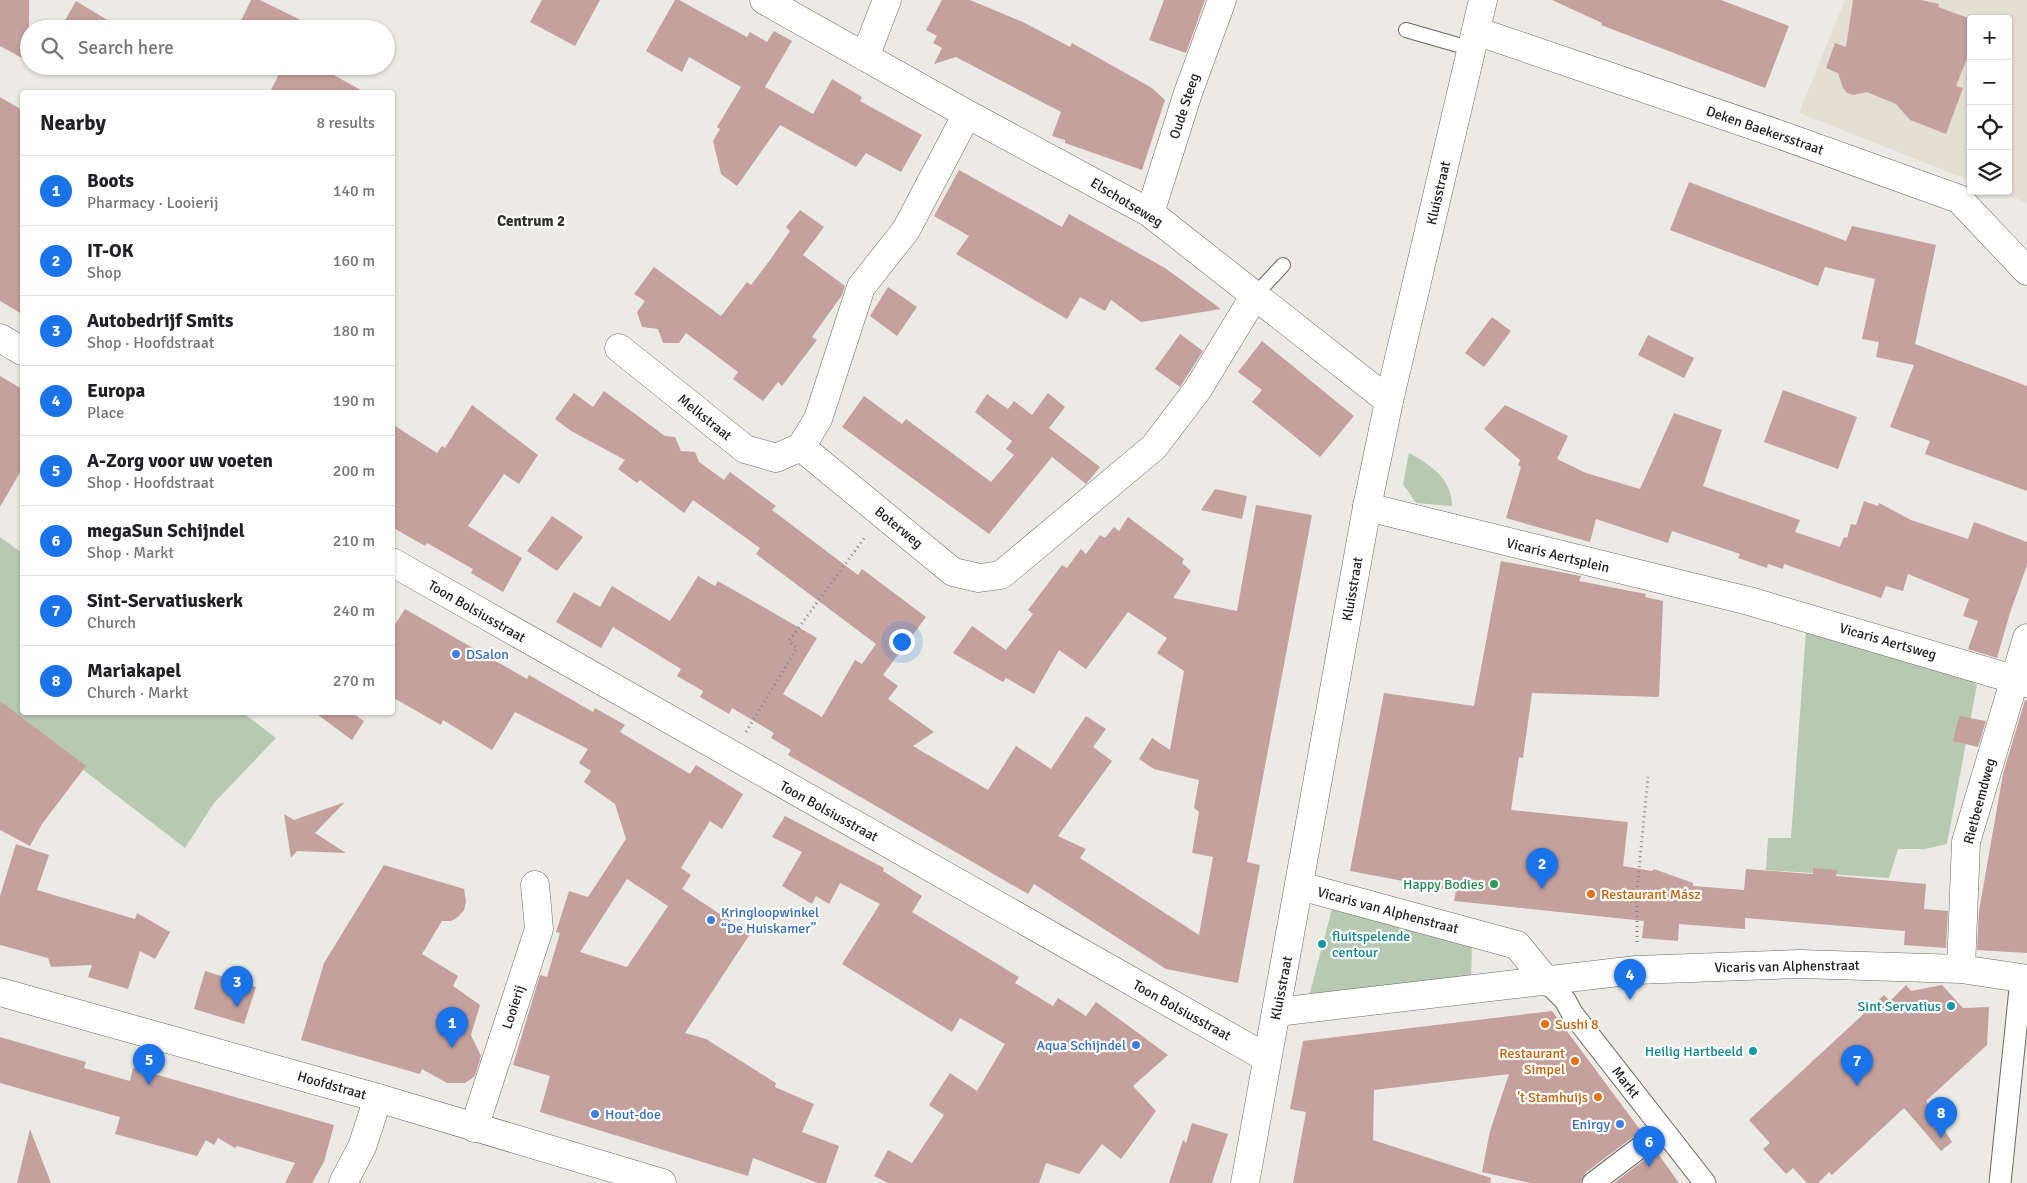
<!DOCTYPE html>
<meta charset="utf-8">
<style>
body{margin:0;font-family:Signika,sans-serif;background:#f2f2f2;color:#202124}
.controls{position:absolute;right:15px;top:15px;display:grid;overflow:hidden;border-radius:5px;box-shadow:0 1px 4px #0004}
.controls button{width:45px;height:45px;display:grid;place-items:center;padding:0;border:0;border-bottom:1px solid #e0e0e0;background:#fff;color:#202124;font:25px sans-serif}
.you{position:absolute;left:901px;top:641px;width:18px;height:18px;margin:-12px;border:4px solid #fff;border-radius:50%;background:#1a73e8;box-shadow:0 0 0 8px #1a73e833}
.badge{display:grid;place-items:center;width:32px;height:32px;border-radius:50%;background:#1a73e8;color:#fff;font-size:16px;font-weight:700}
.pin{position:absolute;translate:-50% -41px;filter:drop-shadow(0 1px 2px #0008)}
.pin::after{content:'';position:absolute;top:26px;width:18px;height:15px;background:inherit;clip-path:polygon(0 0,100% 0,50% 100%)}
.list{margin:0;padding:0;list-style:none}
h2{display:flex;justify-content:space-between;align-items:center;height:65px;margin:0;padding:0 20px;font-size:21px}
h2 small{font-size:16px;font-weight:400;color:#757577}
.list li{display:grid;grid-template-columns:32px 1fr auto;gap:15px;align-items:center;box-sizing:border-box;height:70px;padding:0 20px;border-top:1px solid #e0e0e0}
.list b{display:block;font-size:19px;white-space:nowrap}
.list p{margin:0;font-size:16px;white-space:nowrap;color:#757577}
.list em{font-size:16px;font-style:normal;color:#757577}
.icon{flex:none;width:28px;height:28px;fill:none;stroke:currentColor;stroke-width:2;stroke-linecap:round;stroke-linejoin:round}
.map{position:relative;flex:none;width:2027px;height:1183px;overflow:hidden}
.search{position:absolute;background:#fff;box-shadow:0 1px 4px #0004;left:20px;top:20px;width:375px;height:55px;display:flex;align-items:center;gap:12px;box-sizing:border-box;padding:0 18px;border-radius:28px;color:#757577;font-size:19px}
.panel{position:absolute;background:#fff;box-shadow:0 1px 4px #0004;left:20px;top:90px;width:375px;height:625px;border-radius:5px}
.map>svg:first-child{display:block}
.built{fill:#e3dfd2}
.green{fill:#b8c9b2}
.building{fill:#c5a19d;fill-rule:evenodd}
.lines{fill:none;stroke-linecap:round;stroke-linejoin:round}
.service-casing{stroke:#6b6963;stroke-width:16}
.pedestrian-casing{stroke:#6b6963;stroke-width:23}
.minor-casing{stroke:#6b6963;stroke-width:29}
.tertiary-casing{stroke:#6b6963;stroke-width:29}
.path{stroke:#85837f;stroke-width:3;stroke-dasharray:1 4;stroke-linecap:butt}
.service{stroke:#fff;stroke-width:14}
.pedestrian{stroke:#fff;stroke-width:21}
.minor{stroke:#fff;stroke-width:28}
.tertiary{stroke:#fff;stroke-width:28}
.shop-dot{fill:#3f7fe0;stroke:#fff;stroke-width:2}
.leisure-dot{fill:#2e9e5b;stroke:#fff;stroke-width:2}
.food-dot{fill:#e8710a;stroke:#fff;stroke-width:2}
.culture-dot{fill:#0f9aa8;stroke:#fff;stroke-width:2}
.labels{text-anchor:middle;stroke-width:4.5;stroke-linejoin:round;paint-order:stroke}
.street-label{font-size:14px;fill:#1f1e1c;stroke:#fff}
.shop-label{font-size:14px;fill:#366cbe;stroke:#fff;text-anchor:start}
.leisure-label{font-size:14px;fill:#27864d;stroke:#fff;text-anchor:end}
.food-label{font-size:14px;fill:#c56008;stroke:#fff;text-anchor:start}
.culture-label{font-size:14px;fill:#0d838f;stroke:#fff;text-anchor:end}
.neighbourhood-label{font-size:15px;font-weight:bold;fill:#2f2e29;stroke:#fff}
</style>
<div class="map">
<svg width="2027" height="1183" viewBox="0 0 2027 1183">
<rect width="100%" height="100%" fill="#eceae4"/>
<path class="built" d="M1845,0H2027V203L1998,191H2008V19H1971V181L1799,113Z"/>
<path class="green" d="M1409,453C1431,465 1452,479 1452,506L1416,503L1403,484Z
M0,537L22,553V712L243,713L276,738L214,803L185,848L0,706Z
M1806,631L1963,676L1977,685L1947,844L1925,849H1898L1889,878L1766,870L1768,838H1791Z
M1333,905L1472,942L1471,984L1308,1000Z"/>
<path class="building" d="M0,0H29V62L0,46Z
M251,0H260L319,29H237Z
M542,0H600L575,46L530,22Z
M675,0H679L747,37L750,32L767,42L774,31L792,41L765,87L813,114L832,79L862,97L860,101L922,135L901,172L866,153L856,167L780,125L737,186L721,174L713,141L720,129L717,127L741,87L689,57L682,72L646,51Z
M942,0H970L1025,23L1070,47L1072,43L1152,88L1165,100L1142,170L1065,143V140L1052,136L1061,112L956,57L934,64L942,48L933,43L937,36L926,30Z
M1164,0H1205L1186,53L1149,40Z
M1552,0H1721L1789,26L1765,88L1601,25L1602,23Z
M1853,0H1921L1939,4L1938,7L1971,19V48L1956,86L1963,88L1946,134L1910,120L1896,104L1867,92L1854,95L1847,93L1843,88L1838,73L1826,68L1835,43L1846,47Z
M76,1L122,29H60Z
M283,66H318L364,92H270Z
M0,97L22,110V314L0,301Z
M959,170L1062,227L1069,214L1165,268L1221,309L1141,322L1111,300L1105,311L1080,297L1067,319L956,254L969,236L934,216Z
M1689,182L1846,241L1852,226L1936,245L1915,344L2027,386V491L1925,454L1930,441L1890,427L1914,365L1876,357L1879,342L1862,339L1875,279L1825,267L1818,286L1670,230Z
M800,210L824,227L803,255L845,286L842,295L812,337L817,340L782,386L778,382L763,401L733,379L738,372L686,333L679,343H663L658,329L642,327L637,312L645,301L634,294L654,267L721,316L747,282L751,285L770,260L790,231L786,227Z
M888,287L917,307L897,336L870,316Z
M1492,317L1511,331L1484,367L1465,353Z
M1180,334L1203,351L1180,387L1155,369Z
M1648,335L1694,358L1684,378L1638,355Z
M1262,341L1354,416L1320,457L1252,402L1262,390L1238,372Z
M0,376L22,389V469L0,507Z
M1783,390L1857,417L1838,469L1764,442Z
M604,391L665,436L675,437L681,451L695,452L699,462L724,480L730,472L776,506L772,510L858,575L862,569L926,617L883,675L898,686L888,699L934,732L913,746L988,790L1016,746L1051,769L1086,716L1106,729L1093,747L1112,761L1058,836L1086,849L1080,858L1199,935L1213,857L1192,853L1199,812L1194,808L1199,780L1154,769L1139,759L1152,738L1170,750L1184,671L1157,653L1167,638L1128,612L1086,669L1059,650L1034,694L1006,678L1003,682L953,653L972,626L1006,650L1033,614L1028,610L1062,565L1067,568L1081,549L1086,554L1100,535L1105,538L1114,527L1119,531L1128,517L1184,559L1182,563L1191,571L1173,598L1237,611L1256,505L1312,515L1247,862L1260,865L1238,983L1166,969L1034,884L1028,894L788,755L791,750L771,738L774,733L732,708L729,714L700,697L703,691L677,676L681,669L613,627L601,648L556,622L574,592L600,607L612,586L670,621L698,576L715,586L718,581L817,638L783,694L822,717L855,660L862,664L876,644L756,554L760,548L693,500L684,513L640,480L637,483L618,469L625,460L571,431L555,419L574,393L593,407Z
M1048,393L1065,407L1049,428L1100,467L1086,484L1052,457L989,534L842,427L864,396L902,424L906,419L991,482L1014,455L1006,449L1012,441L975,412L987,394L1008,409L1014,401L1032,415Z
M472,405L538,455L519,484L504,474L468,526L522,558L503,592L471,573L473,569L427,543L425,546L392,527V424L437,453L442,446L445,448Z
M1505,405L1568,436L1557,459L1586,473L1640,489L1674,413L1722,430L1703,486L1800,520L1795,532L1840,547L1844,537L1847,538L1851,524L1856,525L1864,501L1878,506L1879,503L1911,520L1968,539L1974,522L2027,542V565L2010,613L1997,658L1968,649L1978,621L1963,616L1969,599L1908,574L1903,591L1886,586L1881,598L1784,564L1783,569L1768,564L1767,568L1738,558L1740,554L1672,531L1668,543L1596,519L1590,542L1506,518L1521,467L1518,465L1520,460L1484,429Z
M1215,489L1247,496L1242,519L1201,510Z
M552,516L583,537L557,571L527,551Z
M1501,561L1581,576L1579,581L1646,594L1645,597L1663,601L1659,697L1532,693L1523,758L1519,757L1511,810L1628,822L1623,866L1652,871L1654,869L1693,883V886L1744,890L1746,869L1813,874V868L1837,870L1836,876L1926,884L1924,909L1948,911L1946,948L1904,945L1905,931L1745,918V929L1679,924L1678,941L1642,938L1644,921L1454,901L1456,891L1350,871L1384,693L1474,706Z
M405,609L527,679L529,675L593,712L595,708L625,725L620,732L690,774L696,765L743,794L722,829L710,821L681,868L691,875L682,889L750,934L685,1033L706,1039L776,1083L775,1087L814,1104L802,1132L839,1146L826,1183H818L753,1158L748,1176L540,1112L550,1076L513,1065L540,975L547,977L560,933L556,932L569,891L588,897L626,839L615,804L584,782L591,771L579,763L588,749L515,712L492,750L443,720L441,725L392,697V629ZM627,879L668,906L627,967L580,952Z
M2025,700H2027V953L1977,950L1979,911L2003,774Z
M0,701L86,766L42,824L30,846L0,830Z
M314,712H351L364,721L352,740Z
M1959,716L1986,721L1978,747L1953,741Z
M345,802L315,833L346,853L297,851L291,858L284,814L294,820Z
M785,816L884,868L883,871L922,896L912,912L1019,977L1015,983L1053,1006L1058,998L1086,1016L1096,1002L1168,1055L1133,1086L1156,1111L1121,1159L1102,1144L1079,1174L1046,1163L1039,1183H888L874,1176L888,1150L912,1163L944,1115L929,1105L950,1073L977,1091L1005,1044L960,1018L952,1032L842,964L880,904L840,883L829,904L816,896L812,904L782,886L802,852L772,837Z
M16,844L49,855L37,890L135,919L137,913L170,932L155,959L140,951L128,989L88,977L92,965L51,967L48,958L0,945V896Z
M384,865L464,889L466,902L464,910L458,917L451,921H442L422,954L458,976L453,986L480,1005L471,1035L481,1056L475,1076L465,1083H447L422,1069L420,1074L301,1040L324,963Z
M205,971L256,987L244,1024L194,1009Z
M1906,985L1911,991L1942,985L1963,1008L1989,1007L1987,1045L1926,1101L1952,1142L1941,1151L1904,1108L1832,1175L1829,1172L1818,1183H1807L1793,1168L1786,1174L1763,1149L1770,1143L1749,1120L1884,995L1890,1001Z
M1552,1011L1641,1131L1585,1173L1581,1183H1531L1482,1172L1490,1131L1509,1074L1374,1090L1373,1140L1491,1178L1490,1183H1293L1306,1112L1290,1109L1303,1041Z
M0,1037L86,1062L84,1068L130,1081L133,1068L334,1125L324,1162L312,1183H285L295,1163L237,1146L235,1148L218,1138L214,1145L206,1140L197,1156L115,1134L120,1117L0,1083Z
M1192,1123L1228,1134L1212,1183H1169L1183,1140L1186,1143Z
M30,1129L51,1183H17Z
M1656,1151L1679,1183H1614Z"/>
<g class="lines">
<defs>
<path id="service" d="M1406,30L1472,49
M1255,295L1283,265"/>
<path id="pedestrian" d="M1547,982L1565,1000L1572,1013L1705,1183
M1593,1183L1663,1130
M2000,1183L2021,979"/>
<path id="minor" d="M764,0L967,114L1150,213L1389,401
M1476,31L1778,134L1959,199L2027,271
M865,57L887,0
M1150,213L1188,93L1222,0
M0,338L22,351
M619,348L745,449L776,458L801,447
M801,447L953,572L979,578L1001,575L1154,447L1198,389L1255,295
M801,447L818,419L861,287L906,230L967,114
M1367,507L1749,601L2027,683
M392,562L1267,1058
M1300,886L1517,945L1547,982
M1961,969L1966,842L2027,638
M1277,1012L1636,970L1800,964L1961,969L2027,979
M474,1128L539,929L535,885
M343,1183L362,1147L378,1098"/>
<path id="tertiary" d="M0,992L378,1098L662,1183
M1245,1183L1367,507L1389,401L1483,0"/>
</defs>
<use href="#service" class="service-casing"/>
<use href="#pedestrian" class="pedestrian-casing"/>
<use href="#minor" class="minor-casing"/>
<use href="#tertiary" class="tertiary-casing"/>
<path class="path" d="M746,732L797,648L789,641L865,537
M1637,942V890L1648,777"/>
<use href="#service" class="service"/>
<use href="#pedestrian" class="pedestrian"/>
<use href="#minor" class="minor"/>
<use href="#tertiary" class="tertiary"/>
</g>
<g class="shop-dot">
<circle cx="456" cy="654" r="5"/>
<circle cx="711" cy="920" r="5"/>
<circle cx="1136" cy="1045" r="5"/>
<circle cx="595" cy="1114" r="5"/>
<circle cx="1620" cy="1124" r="5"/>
</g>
<circle class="leisure-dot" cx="1494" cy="884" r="5"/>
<g class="food-dot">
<circle cx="1591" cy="894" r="5"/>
<circle cx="1545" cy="1024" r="5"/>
<circle cx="1575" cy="1061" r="5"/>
<circle cx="1598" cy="1097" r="5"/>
</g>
<g class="culture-dot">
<circle cx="1322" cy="944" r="5"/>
<circle cx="1951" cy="1006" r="5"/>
<circle cx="1753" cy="1051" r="5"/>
</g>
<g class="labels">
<g class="street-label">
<text transform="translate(1184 106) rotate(-72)" y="5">Oude Steeg</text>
<text transform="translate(1765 130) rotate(19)" y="5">Deken Baekersstraat</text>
<text transform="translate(1438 193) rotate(-77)" y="5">Kluisstraat</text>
<text transform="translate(1127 202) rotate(31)" y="5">Elschotseweg</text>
<text transform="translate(705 417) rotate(39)" y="5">Melkstraat</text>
<text transform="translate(899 527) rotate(39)" y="5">Boterweg</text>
<text transform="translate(1558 555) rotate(14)" y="5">Vicaris Aertsplein</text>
<text transform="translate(1352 589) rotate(-80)" y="5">Kluisstraat</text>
<text transform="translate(477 611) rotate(30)" y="5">Toon Bolsiusstraat</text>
<text transform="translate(1888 641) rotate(16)" y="5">Vicaris Aertsweg</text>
<text transform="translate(1979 801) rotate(-75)" y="5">Rietbeemdweg</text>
<text transform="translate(829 811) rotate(29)" y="5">Toon Bolsiusstraat</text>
<text transform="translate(1388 910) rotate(15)" y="5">Vicaris van Alphenstraat</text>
<text transform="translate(1787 966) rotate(-1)" y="5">Vicaris van Alphenstraat</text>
<text transform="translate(1281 988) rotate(-79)" y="5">Kluisstraat</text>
<text transform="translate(513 1007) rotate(-72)" y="5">Looierij</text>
<text transform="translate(1182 1010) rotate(29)" y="5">Toon Bolsiusstraat</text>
<text transform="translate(1626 1082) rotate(52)" y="5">Markt</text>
<text transform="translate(332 1085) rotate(16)" y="5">Hoofdstraat</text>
</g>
<g class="shop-label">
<text x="466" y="659">DSalon</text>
<text x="721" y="917">Kringloopwinkel<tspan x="721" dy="16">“De Huiskamer”</tspan></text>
<text x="1126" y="1050" text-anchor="end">Aqua Schijndel</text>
<text x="605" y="1119">Hout-doe</text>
<text x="1610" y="1129" text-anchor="end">Enirgy</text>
</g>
<g class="leisure-label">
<text x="1484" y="889">Happy Bodies</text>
</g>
<g class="food-label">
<text x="1601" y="899">Restaurant Mász</text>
<text x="1555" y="1029">Sushi 8</text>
<text x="1565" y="1058" text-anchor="end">Restaurant<tspan x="1565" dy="16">Simpel</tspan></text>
<text x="1588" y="1102" text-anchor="end">'t Stamhuijs</text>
</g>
<g class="culture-label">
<text x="1332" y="941" text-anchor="start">fluitspelende<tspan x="1332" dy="16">centour</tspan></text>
<text x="1941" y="1011">Sint Servatius</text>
<text x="1743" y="1056">Heilig Hartbeeld</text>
</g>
<g class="neighbourhood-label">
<text x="531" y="226">Centrum 2</text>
</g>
</g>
</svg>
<div class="controls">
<button>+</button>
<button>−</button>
<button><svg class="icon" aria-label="locate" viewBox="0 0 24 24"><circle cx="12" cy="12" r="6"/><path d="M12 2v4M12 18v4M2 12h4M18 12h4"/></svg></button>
<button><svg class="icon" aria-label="layers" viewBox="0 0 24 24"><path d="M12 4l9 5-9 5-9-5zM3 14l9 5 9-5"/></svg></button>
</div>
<div class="you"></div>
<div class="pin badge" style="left:452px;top:1048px">1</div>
<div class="pin badge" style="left:1542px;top:889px">2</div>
<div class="pin badge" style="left:237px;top:1007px">3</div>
<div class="pin badge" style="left:1630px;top:1000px">4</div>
<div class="pin badge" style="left:149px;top:1085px">5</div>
<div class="pin badge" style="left:1649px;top:1167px">6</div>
<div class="pin badge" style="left:1857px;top:1086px">7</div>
<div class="pin badge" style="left:1941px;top:1138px">8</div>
<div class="search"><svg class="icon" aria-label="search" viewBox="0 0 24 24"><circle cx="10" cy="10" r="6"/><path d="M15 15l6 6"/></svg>Search here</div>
<section class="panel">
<h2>Nearby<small>8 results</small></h2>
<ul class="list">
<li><span class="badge">1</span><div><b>Boots</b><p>Pharmacy · Looierij</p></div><em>140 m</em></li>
<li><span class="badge">2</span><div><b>IT-OK</b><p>Shop</p></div><em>160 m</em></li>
<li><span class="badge">3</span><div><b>Autobedrijf Smits</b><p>Shop · Hoofdstraat</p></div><em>180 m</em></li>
<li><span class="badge">4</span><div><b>Europa</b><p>Place</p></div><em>190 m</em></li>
<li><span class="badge">5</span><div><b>A-Zorg voor uw voeten</b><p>Shop · Hoofdstraat</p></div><em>200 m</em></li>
<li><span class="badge">6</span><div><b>megaSun Schijndel</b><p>Shop · Markt</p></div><em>210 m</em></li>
<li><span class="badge">7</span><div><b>Sint-Servatiuskerk</b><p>Church</p></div><em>240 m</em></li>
<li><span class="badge">8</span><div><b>Mariakapel</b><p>Church · Markt</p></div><em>270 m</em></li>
</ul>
</section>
</div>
